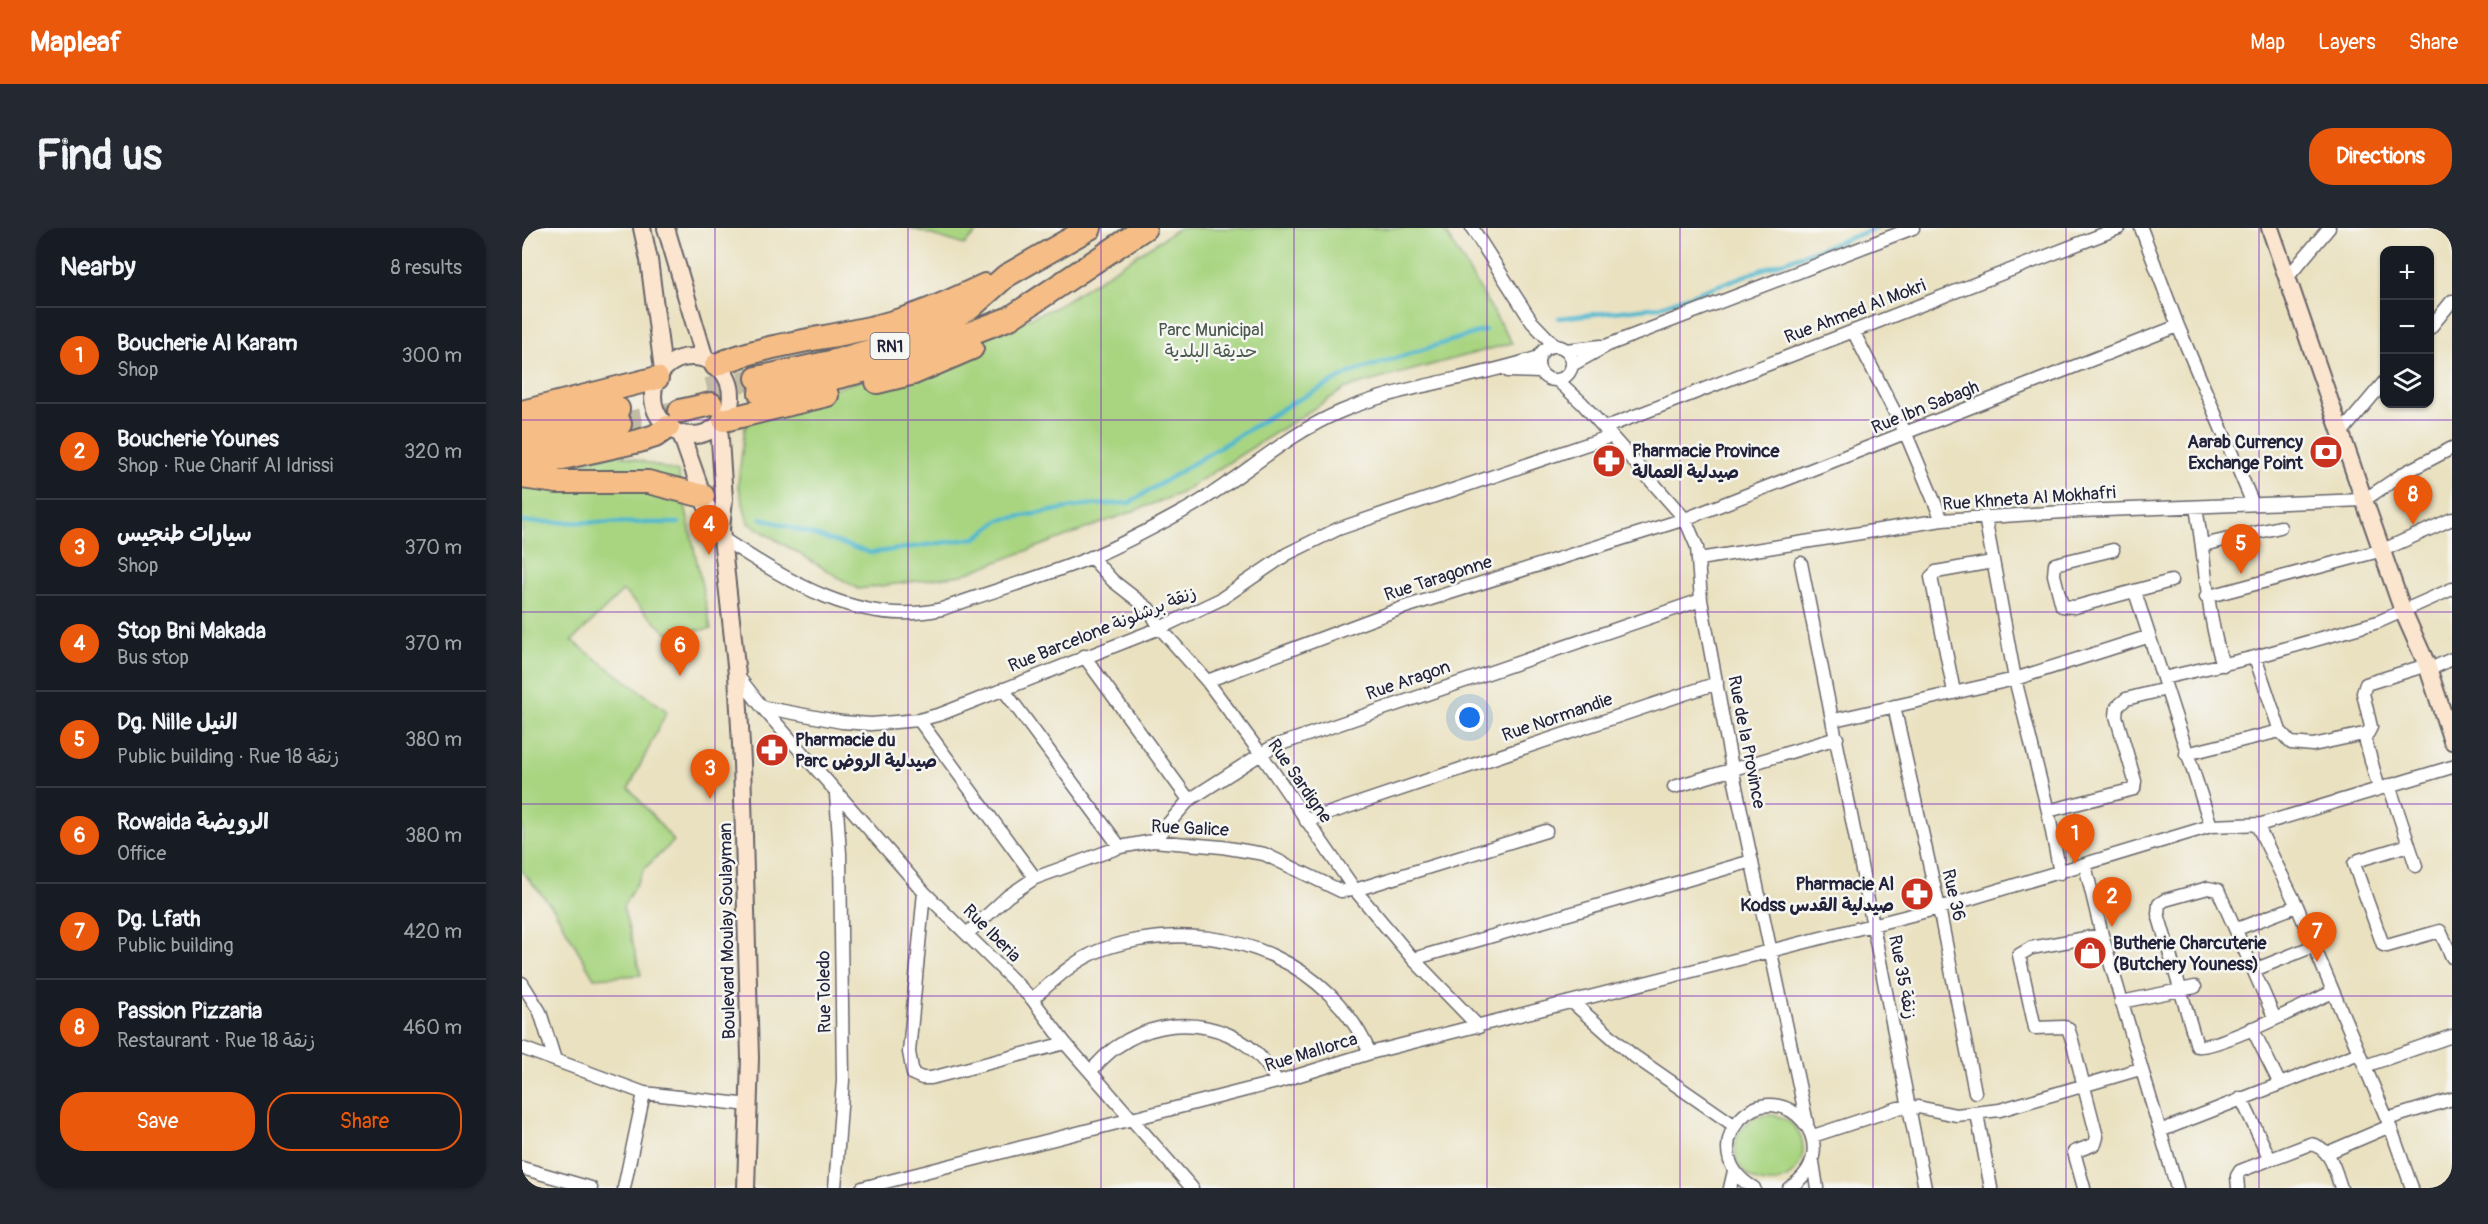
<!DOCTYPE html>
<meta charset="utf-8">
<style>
body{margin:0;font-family:Pangolin,"Playpen Sans Arabic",sans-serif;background:#242831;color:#f1f3f6}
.controls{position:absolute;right:18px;top:18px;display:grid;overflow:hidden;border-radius:12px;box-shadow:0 2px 4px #0004}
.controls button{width:54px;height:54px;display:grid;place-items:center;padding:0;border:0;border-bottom:2px solid #363941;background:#171b24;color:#f1f3f6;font:30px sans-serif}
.you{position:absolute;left:948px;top:490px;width:21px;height:21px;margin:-15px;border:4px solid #fff;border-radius:50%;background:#1a73e8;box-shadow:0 0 0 9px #1a73e833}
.badge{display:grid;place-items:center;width:39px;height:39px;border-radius:50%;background:#ea580c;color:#fff;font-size:20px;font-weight:700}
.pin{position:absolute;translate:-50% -50px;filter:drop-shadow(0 2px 3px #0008)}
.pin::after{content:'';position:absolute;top:32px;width:21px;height:18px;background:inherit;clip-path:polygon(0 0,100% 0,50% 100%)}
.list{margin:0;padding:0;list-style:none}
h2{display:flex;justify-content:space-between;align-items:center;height:78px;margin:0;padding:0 24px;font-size:26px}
h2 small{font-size:20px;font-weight:400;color:#9ea1a6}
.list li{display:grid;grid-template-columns:39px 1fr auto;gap:18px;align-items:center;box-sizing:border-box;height:96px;padding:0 24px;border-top:2px solid #363941}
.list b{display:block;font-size:22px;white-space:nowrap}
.list p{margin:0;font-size:20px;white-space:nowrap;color:#9ea1a6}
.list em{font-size:20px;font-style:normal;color:#9ea1a6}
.actions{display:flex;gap:12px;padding:18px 24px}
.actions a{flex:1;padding:14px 0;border:2px solid #ea580c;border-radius:24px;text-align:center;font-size:21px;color:#ea580c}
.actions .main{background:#ea580c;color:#fff}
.icon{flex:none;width:33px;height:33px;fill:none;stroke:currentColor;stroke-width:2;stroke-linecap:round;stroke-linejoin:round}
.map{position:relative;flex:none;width:1930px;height:960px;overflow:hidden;border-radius:24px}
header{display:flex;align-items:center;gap:36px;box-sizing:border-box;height:84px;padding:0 30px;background:#ea580c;color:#fff}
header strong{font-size:28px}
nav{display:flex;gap:33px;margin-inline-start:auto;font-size:21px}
.intro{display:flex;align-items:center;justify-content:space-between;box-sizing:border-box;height:144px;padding:0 36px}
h1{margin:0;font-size:42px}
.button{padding:15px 27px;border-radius:24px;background:#ea580c;color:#fff;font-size:21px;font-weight:700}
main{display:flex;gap:36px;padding:0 36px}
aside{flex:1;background:#171b24;border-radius:24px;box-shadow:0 2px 4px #0004}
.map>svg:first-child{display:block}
.green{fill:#a9d581;stroke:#667c5e;stroke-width:1.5}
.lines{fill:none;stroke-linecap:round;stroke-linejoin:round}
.stream{stroke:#50b8ce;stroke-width:4.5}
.highway-tunnel{stroke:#c2bba5;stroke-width:22;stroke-dasharray:22 11;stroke-linecap:butt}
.street-casing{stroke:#68656a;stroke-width:15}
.secondary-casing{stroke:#68656a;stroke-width:20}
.highway-casing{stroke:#68656a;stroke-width:26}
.street{stroke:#fff;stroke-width:12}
.secondary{stroke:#fbe5cf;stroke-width:16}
.highway{stroke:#f6be86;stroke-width:22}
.grid{fill:none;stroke:#7b2cbf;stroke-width:1.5;stroke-opacity:0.55}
.labels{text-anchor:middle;stroke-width:5;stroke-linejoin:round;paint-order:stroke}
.shield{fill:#f6f6f2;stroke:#626272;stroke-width:1.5}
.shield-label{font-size:16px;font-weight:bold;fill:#22223b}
.street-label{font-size:18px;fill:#22223b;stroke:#f6f6f2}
.park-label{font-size:18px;fill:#4a5850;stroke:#f6f6f2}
.poi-label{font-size:18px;font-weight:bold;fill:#22223b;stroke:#f6f6f2;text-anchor:start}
</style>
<header>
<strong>Mapleaf</strong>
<nav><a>Map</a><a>Layers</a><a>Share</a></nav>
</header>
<div class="intro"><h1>Find us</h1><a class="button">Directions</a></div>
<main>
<aside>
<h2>Nearby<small>8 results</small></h2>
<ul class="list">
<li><span class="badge">1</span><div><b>Boucherie Al Karam</b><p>Shop</p></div><em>300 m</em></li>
<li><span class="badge">2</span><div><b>Boucherie Younes</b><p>Shop · Rue Charif Al Idrissi</p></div><em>320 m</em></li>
<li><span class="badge">3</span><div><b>سيارات طنجيس</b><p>Shop</p></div><em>370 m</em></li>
<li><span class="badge">4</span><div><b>Stop Bni Makada</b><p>Bus stop</p></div><em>370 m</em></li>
<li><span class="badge">5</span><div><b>Dg. Nille النيل</b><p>Public building · Rue 18 زنقة</p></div><em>380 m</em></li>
<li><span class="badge">6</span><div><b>Rowaida الرويضة</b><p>Office</p></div><em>380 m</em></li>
<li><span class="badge">7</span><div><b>Dg. Lfath</b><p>Public building</p></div><em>420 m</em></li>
<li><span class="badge">8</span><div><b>Passion Pizzaria</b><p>Restaurant · Rue 18 زنقة</p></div><em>460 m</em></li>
</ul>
<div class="actions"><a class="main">Save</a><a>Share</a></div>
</aside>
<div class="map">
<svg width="1930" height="960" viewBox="0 0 1930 960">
<rect width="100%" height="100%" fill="#f6f6f2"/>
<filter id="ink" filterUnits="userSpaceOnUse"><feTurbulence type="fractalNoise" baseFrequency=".0167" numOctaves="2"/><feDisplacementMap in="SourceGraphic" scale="12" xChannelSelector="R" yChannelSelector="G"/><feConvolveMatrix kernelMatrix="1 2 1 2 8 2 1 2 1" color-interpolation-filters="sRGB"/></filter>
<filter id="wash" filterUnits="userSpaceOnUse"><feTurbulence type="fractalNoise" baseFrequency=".008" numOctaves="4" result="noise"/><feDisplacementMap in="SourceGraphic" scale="24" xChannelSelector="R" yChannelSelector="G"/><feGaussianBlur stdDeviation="1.35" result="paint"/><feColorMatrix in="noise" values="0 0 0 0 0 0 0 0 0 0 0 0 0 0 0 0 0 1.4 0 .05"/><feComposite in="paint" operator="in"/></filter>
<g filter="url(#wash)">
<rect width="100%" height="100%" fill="#eae1c0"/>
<path class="green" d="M388,0H459L442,17Z
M657,0H921L990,115L824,160L657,266L440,347L336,361L226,295L216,256L223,199L245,182L409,130L534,79Z
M96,226L156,244L189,401L145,405L101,363L50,413L145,483L107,560L152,613L123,640L101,679L119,747L72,750L32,681L0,643V247Z
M1213 921a34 34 0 1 1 68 0a34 34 0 1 1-68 0Z"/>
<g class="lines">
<path class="stream" d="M1037,90L1136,79L1355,0
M239,290L349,325L454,310L478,292L564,277L607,275L768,176L830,144L963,102
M0,294L157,295"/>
</g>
</g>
<g filter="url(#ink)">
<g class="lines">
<path class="highway-tunnel" d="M185,161L235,150
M98,196L158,183"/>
<defs>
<path id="street" d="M950,0L1010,94L1033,118
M1619,0L1656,98L1731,276
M1765,50L1807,0
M1908,100L1930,73
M1331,103L1384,206L1420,292
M1016 135a17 17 0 1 1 34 0a17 17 0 1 1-34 0Z
M1044,122L1079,118
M1050,137L1086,117L1391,0
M986,143L1018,144
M1035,152L1060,175L1163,291L1175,319L1179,372L1210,540L1285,895
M1082,200L1597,0
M1820,204L1862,154
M1674,280C1684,333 1684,385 1701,437
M1463,289L1493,451L1526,583L1538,645
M200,310C266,353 338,400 420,381C470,363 521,349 570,329C604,315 636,297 667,280C720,250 764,206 820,183C884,156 953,151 1017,129
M1681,317L1758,299
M1591,322L1533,336L1532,347L1540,378L1553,379L1649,353
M569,329L591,353L627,381L638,400L685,453L739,526L833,662L891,731L957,799
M1177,331L1420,292L1557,283L1842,272L1884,244L1930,220
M1279,335L1403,960
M1613,364L1689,598
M1684,369L1861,322L1930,291
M562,428L667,572
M1733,429L1758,503L1769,515L1791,517L1846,505L1849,499L1841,465L1844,456L1905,437
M1906,442L1930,431
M215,447L240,479L320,494L349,496L397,492L419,486L638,400L699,371L765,326L816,301L1089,208
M1641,450L1733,429L1856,394L1930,361
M685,453L880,380L1163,291L1656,98
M481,461L598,619
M1432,464L1409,349L1414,344L1470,334
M1372,478L1417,680L1453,864
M240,479L402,664L510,771L543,815L670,960
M397,492L513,650
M1312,492L1493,451L1625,409
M1842,507L1857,561
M1664,526L1758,503
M1867,557L1894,638
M1152,559L1315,510
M1526,583L1612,561L1613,553L1594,488L1595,479L1604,471L1644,461
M784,593L1195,455
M1735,597L1775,678L1868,898L1890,960
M631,613L667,572L750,519L1179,372
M1887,617L1837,632L1832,636L1861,717L1865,718L1918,703L1930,729
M1563,637L1580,707L1655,960
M402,664L387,824L391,846L400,850H409L543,815
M1715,701L1775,678
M446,705L486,668L513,650L598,619L631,613L700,619L742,626L819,663L833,662L1024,603
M891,731L1230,633
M1732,742L1792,718
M0,755L18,784L33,832
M510,771C528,756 547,737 568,727C582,719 601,715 616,712C710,695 808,735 848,825
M1050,774L1109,826L1213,898
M1599,774L1673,759
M1753,791L1696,662L1686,660L1643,672L1637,676L1636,686L1675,818C1694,822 1788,774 1811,764
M1730,800L1757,854
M0,820L122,865L227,877
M1843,838L1930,808
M569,843C577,834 586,824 596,818C649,781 727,794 755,854
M1719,870L1748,931
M1455,886L1469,960
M1865,891L1930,871
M1638,903L1837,825
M1291,908L1376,880L1396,879L1434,887L1478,882L1618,841
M1805,925L1868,898
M1291,934L1295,960
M0,940L69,960
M102,960L122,865
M313,960L321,852L318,626L314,566
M340,960L755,854L848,825L1417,680L1689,598L1740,596L1930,539
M1208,960L1212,943
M1232,960C1217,952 1206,938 1206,920C1206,909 1211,899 1218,891C1260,846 1329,920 1267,960
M1562,960L1552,924L1573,916L1575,909L1550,812L1546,800L1542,799L1513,800L1497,727L1509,720L1580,707
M1716,960L1715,948L1718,943L1788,916C1809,919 1813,943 1819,960"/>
<path id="secondary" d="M120,0L127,32L141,142
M144,0L183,131
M1748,0L1842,272L1881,383L1905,437L1930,513
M131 168a39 39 0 1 1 78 0a39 39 0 1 1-78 0Z
M197,197L202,271L199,301L215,447L220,534L228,830L224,960
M159,206L184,277L199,301"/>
<path id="highway" d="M194,137C248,114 308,111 364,96C399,87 431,72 463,57
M235,150L309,134L396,109L448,80L484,48L568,0
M355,154L392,145L450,120
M238,165L283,157L365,137L488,90L623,0
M158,183L189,176
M0,184L135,150
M202,192L305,167
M0,201L96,181
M0,219L98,196
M0,239L117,213L133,208L146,199
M0,249L35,254H126L181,268"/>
</defs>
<use href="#street" class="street-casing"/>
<use href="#secondary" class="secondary-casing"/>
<use href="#highway" class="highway-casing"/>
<use href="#street" class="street"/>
<use href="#secondary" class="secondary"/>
<use href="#highway" class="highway"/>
</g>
</g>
<path class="grid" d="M193,0V960M386,0V960M579,0V960M772,0V960M965,0V960M1158,0V960M1351,0V960M1544,0V960M1737,0V960M0,192H1930M0,384H1930M0,576H1930M0,768H1930"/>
<defs>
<symbol id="bank-disc" viewBox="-11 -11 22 22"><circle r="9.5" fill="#c8321e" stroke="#f6f6f2"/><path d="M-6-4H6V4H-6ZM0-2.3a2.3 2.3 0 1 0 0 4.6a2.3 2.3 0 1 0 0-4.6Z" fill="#fff"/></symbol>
<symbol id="pharmacy-disc" viewBox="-11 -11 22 22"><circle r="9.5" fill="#c8321e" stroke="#f6f6f2"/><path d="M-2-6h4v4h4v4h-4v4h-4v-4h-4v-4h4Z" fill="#fff"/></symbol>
<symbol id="shop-disc" viewBox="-11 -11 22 22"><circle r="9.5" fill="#c8321e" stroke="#f6f6f2"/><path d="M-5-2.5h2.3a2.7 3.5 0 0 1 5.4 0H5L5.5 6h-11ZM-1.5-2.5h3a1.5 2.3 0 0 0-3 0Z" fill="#fff"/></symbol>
</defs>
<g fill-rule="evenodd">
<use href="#bank-disc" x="1785" y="205" width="38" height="38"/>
<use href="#pharmacy-disc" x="1068" y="214" width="38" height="38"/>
<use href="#pharmacy-disc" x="231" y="503" width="38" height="38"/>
<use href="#pharmacy-disc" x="1376" y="647" width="38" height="38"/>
<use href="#shop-disc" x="1549" y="706" width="38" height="38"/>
</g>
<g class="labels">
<rect class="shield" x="348.5" y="105" width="39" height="26" rx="4.5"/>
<g class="shield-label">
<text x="368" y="124">RN1</text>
</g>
<g class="street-label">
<text transform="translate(1333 83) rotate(-21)" y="6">Rue Ahmed Al Mokri</text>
<text transform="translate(1403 179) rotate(-22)" y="6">Rue Ibn Sabagh</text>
<text transform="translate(1507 270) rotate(-4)" y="6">Rue Khneta Al Mokhafri</text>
<text transform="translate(916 350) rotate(-18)" y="6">Rue Taragonne</text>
<text transform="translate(580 401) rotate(-22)" y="6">Rue Barcelone زنقة برشلونة</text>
<text transform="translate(886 452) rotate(-19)" y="6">Rue Aragon</text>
<text transform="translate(1035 489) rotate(-19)" y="6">Rue Normandie</text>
<text transform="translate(1225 514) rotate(79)" y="6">Rue de la Province</text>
<text transform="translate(778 553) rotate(55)" y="6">Rue Sardigne</text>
<text transform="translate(668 600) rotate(3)" y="6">Rue Galice</text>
<text transform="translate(1432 667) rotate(77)" y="6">Rue 36</text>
<text transform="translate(205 703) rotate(-91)" y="6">Boulevard Moulay Soulayman</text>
<text transform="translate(470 705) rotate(45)" y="6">Rue Iberia</text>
<text transform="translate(1381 749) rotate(79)" y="6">Rue 35 زنقة</text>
<text transform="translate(302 764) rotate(-91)" y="6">Rue Toledo</text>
<text transform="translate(789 824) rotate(-17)" y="6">Rue Mallorca</text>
</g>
<g class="park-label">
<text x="689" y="108">Parc Municipal<tspan x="689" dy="21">حديقة البلدية</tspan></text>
</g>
<g class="poi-label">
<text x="1781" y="220" text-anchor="end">Aarab Currency<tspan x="1781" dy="21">Exchange Point</tspan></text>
<text x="1110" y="229">Pharmacie Province<tspan x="1110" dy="21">صيدلية العمالة</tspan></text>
<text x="273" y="518">Pharmacie du<tspan x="273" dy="21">Parc صيدلية الروض</tspan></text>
<text x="1372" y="662" text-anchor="end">Pharmacie Al<tspan x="1372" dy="21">Kodss صيدلية القدس</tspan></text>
<text x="1591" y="721">Butherie Charcuterie<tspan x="1591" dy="21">(Butchery Youness)</tspan></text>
</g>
</g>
</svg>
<div class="controls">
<button>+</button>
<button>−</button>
<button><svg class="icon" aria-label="layers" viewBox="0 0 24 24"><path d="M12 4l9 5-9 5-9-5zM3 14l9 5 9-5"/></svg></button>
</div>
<div class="you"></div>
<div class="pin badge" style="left:1553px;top:636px">1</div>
<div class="pin badge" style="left:1590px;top:699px">2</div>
<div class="pin badge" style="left:188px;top:571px">3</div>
<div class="pin badge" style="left:187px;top:327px">4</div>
<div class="pin badge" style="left:1719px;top:346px">5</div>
<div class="pin badge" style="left:158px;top:448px">6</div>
<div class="pin badge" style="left:1795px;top:734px">7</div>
<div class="pin badge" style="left:1891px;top:297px">8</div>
</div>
</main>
